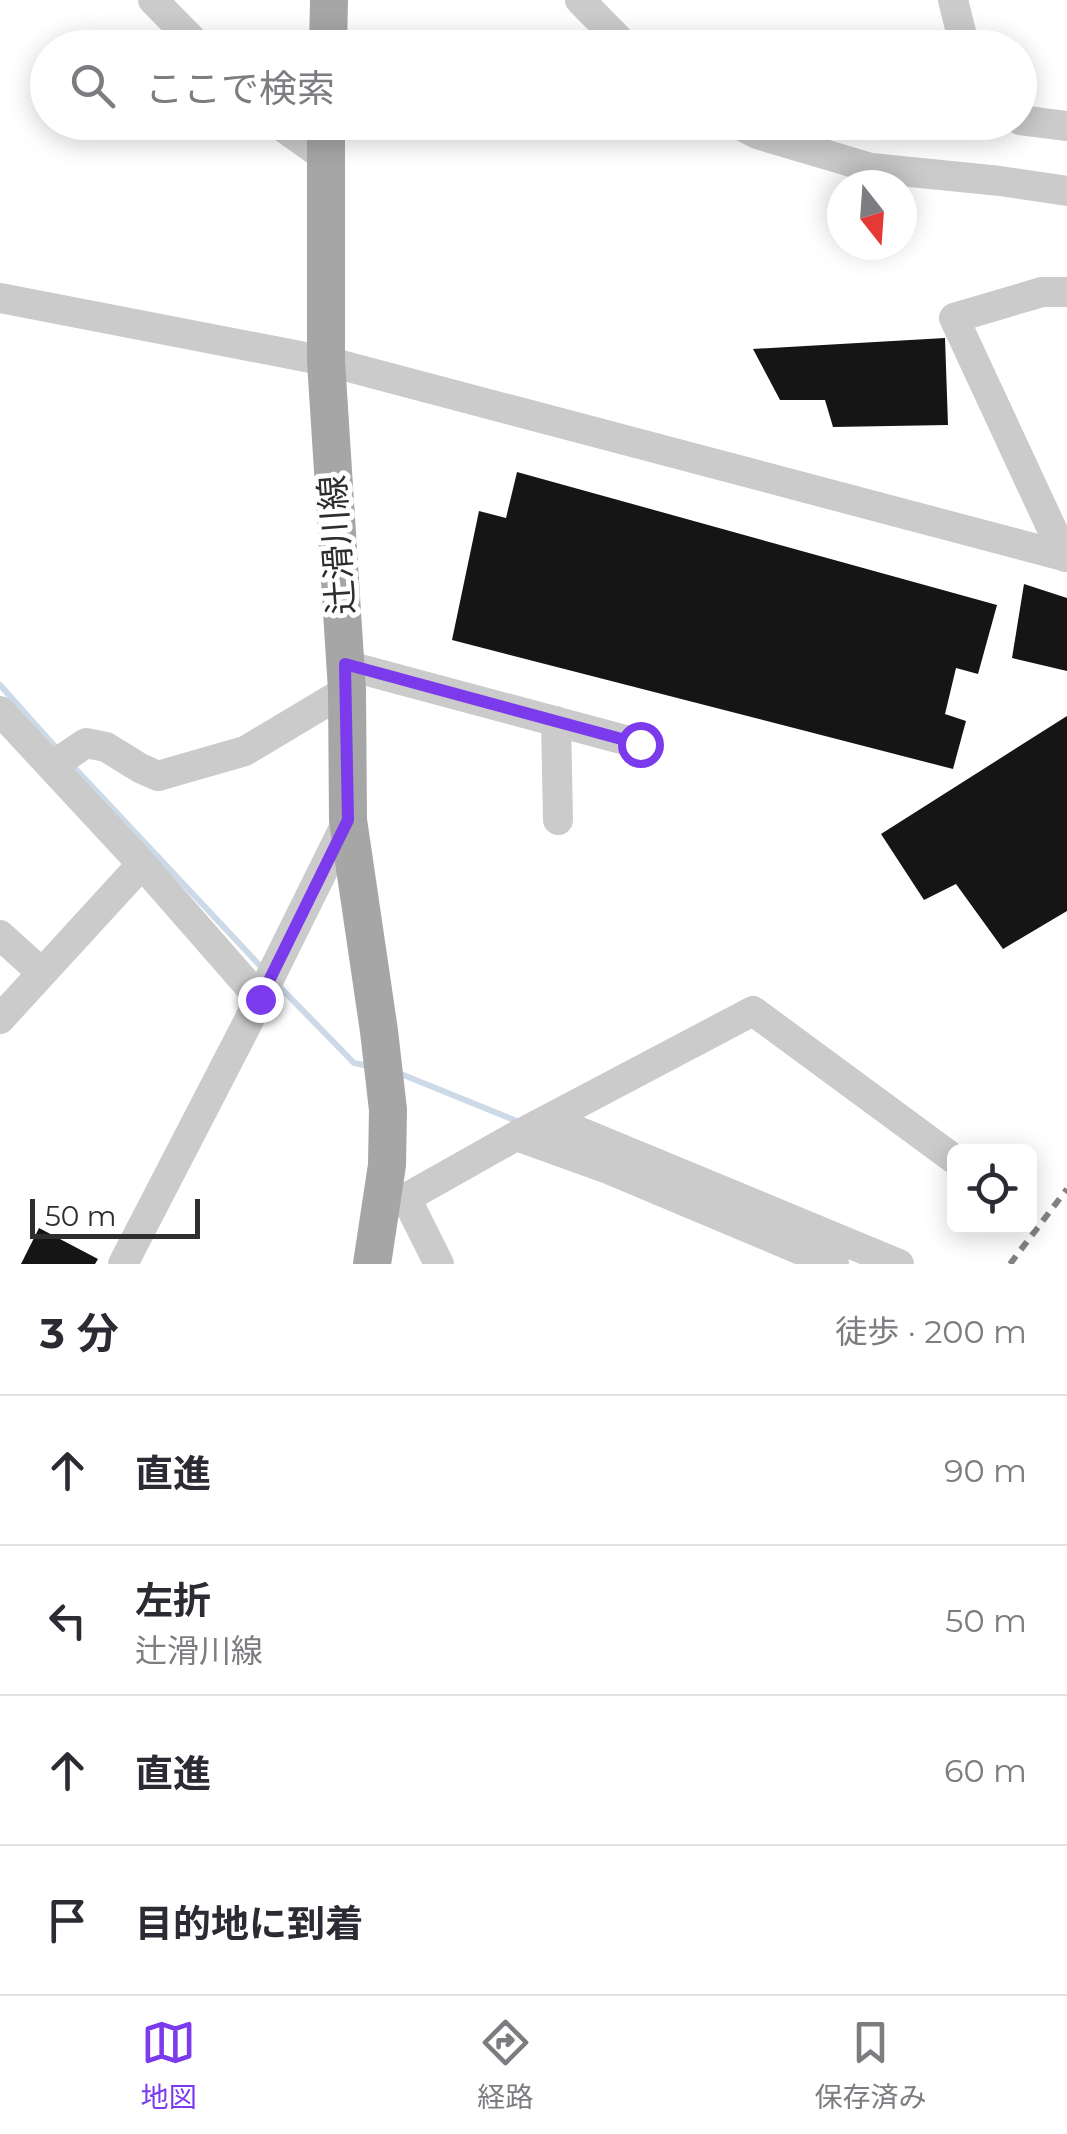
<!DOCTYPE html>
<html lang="ja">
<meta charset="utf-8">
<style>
body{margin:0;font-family:Montserrat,"Noto Sans JP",sans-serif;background:#f2f2f3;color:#2b2b33}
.controls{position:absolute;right:30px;bottom:30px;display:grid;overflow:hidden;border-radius:15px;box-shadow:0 5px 25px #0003}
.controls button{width:90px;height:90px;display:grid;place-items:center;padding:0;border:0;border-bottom:2px solid #e1e1e2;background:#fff;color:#2b2b33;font:50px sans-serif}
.compass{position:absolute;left:827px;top:170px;width:90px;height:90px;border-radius:50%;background:#fff;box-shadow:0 5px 25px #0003;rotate:163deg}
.scale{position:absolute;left:30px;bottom:25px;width:170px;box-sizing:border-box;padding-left:10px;border:5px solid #2e2e2e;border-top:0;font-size:28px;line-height:35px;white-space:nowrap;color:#2e2e2e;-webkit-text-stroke:8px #fff;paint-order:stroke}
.stop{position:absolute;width:30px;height:30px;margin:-22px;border:8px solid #7c3aed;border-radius:50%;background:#fff}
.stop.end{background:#7c3aed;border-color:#fff;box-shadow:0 2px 10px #0008}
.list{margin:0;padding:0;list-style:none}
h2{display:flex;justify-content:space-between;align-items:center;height:130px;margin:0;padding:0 40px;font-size:42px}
h2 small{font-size:32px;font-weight:400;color:#7c7c81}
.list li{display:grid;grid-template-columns:65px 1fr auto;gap:30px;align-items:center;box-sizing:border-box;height:150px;padding:0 40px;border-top:2px solid #e1e1e2}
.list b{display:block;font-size:38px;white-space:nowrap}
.list p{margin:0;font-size:32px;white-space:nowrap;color:#7c7c81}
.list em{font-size:32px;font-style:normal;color:#7c7c81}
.icon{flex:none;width:55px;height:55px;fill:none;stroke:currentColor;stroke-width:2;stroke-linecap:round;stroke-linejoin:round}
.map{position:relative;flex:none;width:1067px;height:1264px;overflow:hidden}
.search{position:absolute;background:#fff;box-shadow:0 5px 25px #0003;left:30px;right:30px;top:30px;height:110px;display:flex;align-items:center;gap:25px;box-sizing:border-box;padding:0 35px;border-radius:55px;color:#7c7c81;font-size:38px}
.sheet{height:730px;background:#fff}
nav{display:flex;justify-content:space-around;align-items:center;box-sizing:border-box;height:140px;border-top:2px solid #e1e1e2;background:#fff;font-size:28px;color:#7c7c81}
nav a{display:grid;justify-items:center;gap:5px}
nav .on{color:#7c3aed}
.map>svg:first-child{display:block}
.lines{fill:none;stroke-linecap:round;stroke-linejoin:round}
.stream{stroke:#ccd9e7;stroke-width:6}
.building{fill:#151515}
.minor{stroke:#cbcbcb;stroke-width:30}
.major{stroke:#a6a6a6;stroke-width:38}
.rail{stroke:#838383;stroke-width:6;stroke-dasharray:10 8;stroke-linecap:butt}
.route{stroke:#7c3aed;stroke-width:12}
.labels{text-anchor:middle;stroke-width:10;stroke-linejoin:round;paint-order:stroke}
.street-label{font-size:35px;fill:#2e2e2e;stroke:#fff}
</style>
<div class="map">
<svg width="1067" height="1264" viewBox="0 0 1067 1264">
<rect width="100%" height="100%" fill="#fff"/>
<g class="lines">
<path class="stream" d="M0,685L59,751
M71,764L264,970
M276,983L354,1063L369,1066
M396,1072L519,1122"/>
</g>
<path class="building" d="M945,338L948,425L833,427L825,400H780L753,349Z
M517,472L997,605L978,674L956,668L945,714L966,721L953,769L452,640L479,511L506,518Z
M1024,584L1067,598V671L1012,658Z
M1067,716V911L1003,949L956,884L924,900L881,834Z
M39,1228L98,1259L95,1264H21Z"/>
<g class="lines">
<path class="minor" d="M153,0L200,48
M580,0L627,48
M953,0L965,48
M1020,120L1067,126
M276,122L325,157
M734,122L757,134L871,168L1000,181L1067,191
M0,298L326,361L1067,557
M1065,557L954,318L1042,292H1067
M345,665L640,744
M0,711L142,864L260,999
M556,721L558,820
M52,766L86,743L106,747L140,768L158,776L245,751L347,690
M0,935L42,973
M0,1019L142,864
M549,1119L899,1264
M516,1136L753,1011L954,1159
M406,1198L516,1136L608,1169L834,1264
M388,1205L406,1198L439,1264
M123,1264L245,1028L348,820"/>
<path class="major" d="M328,48L329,0
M326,122V361L347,690L348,820L379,1031L388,1110L387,1165L372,1264"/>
<path class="rail" d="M1010,1264L1067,1189"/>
</g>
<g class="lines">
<path class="route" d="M260,999L348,820L345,664L640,744"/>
</g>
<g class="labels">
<g class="street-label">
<text transform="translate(337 545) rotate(-94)" y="12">辻滑川線</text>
</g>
</g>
</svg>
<div class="controls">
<button><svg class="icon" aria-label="locate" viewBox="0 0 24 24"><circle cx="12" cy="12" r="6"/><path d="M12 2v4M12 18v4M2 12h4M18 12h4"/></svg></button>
</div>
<svg class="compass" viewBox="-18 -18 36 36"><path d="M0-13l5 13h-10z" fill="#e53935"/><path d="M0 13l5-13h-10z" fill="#7c7c81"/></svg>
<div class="scale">50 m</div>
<div class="stop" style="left:640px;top:744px"></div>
<div class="stop end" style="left:260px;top:999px"></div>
<div class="search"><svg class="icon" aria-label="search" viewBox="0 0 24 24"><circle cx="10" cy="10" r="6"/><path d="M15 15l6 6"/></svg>ここで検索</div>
</div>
<section class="sheet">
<h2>3 分<small>徒歩 · 200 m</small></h2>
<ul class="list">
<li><svg class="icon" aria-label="ahead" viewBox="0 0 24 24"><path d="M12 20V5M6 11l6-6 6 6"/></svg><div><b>直進</b></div><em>90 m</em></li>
<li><svg class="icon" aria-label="left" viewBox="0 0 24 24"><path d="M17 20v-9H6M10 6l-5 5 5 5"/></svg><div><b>左折</b><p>辻滑川線</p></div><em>50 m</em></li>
<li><svg class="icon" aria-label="ahead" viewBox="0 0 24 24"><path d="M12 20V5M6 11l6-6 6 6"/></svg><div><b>直進</b></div><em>60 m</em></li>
<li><svg class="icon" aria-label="arrive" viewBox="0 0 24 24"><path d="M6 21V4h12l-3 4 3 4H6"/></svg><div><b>目的地に到着</b></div></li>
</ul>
</section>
<nav>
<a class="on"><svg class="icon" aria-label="map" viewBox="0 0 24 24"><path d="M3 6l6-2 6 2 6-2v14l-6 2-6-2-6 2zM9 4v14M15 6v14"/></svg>地図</a>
<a><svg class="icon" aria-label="directions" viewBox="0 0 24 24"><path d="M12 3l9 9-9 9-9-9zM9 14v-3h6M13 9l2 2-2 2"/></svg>経路</a>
<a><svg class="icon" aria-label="saved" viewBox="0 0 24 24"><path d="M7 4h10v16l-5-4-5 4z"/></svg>保存済み</a>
</nav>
